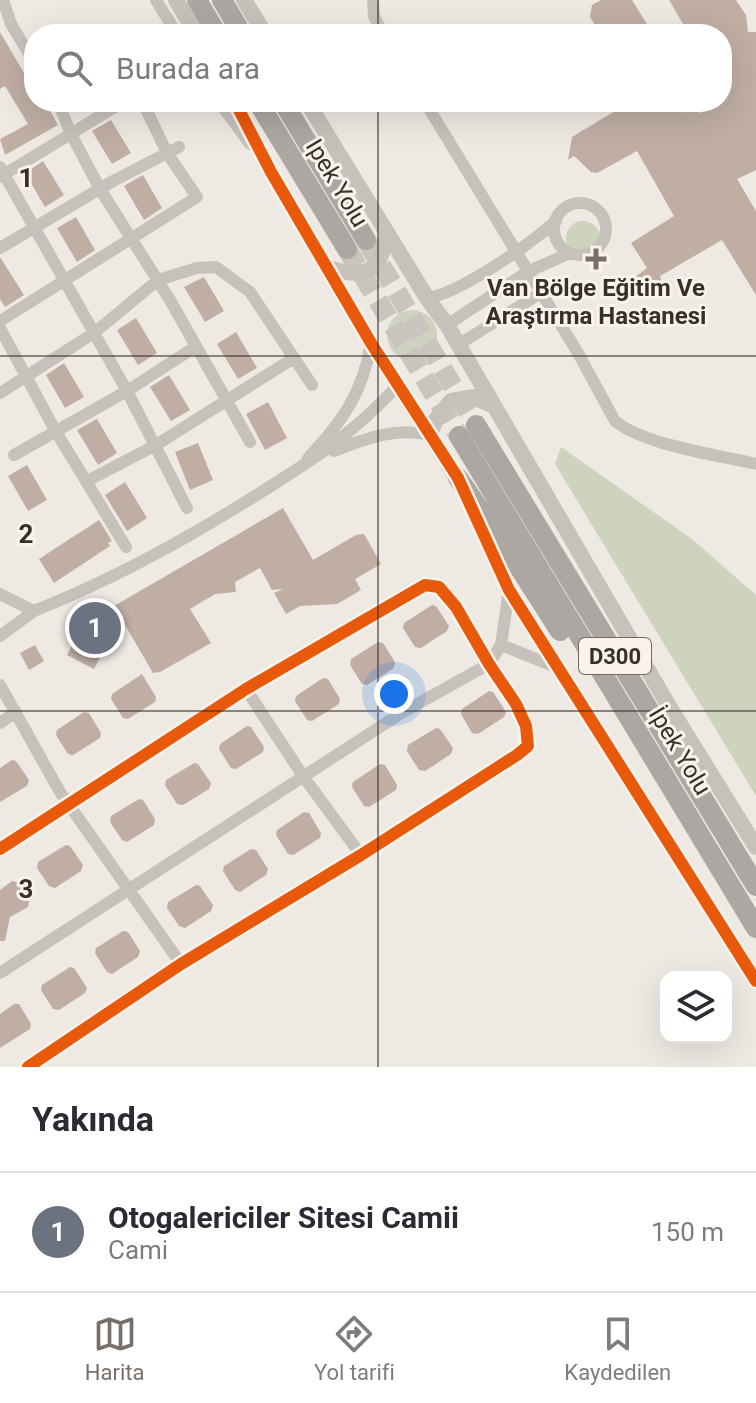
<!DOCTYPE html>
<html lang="tr">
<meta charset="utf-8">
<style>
body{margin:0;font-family:Roboto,sans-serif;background:#f2f2f3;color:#2b2b33}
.controls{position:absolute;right:24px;bottom:24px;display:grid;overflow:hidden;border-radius:16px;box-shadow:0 8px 32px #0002}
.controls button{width:72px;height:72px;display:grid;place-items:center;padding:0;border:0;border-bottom:2px solid #e1e1e2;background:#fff;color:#2b2b33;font:40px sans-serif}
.you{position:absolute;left:394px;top:694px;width:28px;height:28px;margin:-20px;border:6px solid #fff;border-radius:50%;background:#1a73e8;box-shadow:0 0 0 12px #1a73e833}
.badge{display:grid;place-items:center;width:52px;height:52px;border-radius:50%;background:#786f6b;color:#fff;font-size:26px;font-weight:700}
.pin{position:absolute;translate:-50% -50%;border:4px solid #fff;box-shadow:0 2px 8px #0006}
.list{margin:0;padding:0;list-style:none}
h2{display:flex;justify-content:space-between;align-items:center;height:104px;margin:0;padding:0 32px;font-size:34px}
h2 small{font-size:26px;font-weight:400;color:#7c7c81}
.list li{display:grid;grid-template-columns:52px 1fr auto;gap:24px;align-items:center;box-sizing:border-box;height:120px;padding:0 32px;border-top:2px solid #e1e1e2}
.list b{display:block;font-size:30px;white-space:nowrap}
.list p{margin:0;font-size:26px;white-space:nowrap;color:#7c7c81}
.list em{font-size:26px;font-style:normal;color:#7c7c81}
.icon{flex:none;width:44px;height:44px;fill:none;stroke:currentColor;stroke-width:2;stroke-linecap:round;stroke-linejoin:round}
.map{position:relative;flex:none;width:756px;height:1067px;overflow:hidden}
.search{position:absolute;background:#fff;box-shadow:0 8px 32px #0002;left:24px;right:24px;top:24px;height:88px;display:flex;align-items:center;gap:20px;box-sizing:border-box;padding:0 28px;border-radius:32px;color:#7c7c81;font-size:30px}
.sheet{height:224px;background:#fff}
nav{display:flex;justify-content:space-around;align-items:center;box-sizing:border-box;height:112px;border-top:2px solid #e1e1e2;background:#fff;font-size:22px;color:#7c7c81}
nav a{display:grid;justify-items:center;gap:4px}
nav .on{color:#786f6b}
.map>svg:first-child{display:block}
.green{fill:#ced3be}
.building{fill:#c0aea5}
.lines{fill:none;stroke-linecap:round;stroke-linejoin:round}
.trunk-tunnel{stroke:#cac4be;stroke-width:20;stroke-dasharray:20 10;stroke-linecap:butt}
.minor{stroke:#c7c1bc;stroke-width:12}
.tertiary{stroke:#c7c1bc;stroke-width:16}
.trunk{stroke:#aca7a2;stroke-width:20}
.cycleway-casing{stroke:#f9f3eb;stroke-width:17}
.cycleway{stroke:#e8590c;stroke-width:12}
.grid{fill:none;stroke:#382e2a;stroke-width:2;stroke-opacity:0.55}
.poi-dot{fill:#786f6b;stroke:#f9f3eb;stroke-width:3}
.labels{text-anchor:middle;stroke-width:6;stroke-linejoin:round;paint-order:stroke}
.shield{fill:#f9f3eb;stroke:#726964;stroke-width:2}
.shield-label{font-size:22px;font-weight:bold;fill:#382e2a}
.street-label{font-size:24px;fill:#382e2a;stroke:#f9f3eb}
.poi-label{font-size:24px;font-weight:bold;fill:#382e2a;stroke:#f9f3eb}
.grid-label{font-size:26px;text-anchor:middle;font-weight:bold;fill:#382e2a;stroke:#f9f3eb;stroke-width:6;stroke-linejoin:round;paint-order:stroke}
</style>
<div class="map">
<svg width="756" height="1067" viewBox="0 0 756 1067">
<rect width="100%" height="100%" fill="#eee9e3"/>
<path class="green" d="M566 238a17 17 0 1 1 34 0a17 17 0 1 1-34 0Z
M387 335a25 25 0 1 1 50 0a25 25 0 1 1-50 0Z
M561,447L692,539L756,595V796L555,464Z"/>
<path class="building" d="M601,0H632L653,34H600L590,17L592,5Z
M669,0H736L746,15L748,32H756V170L737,179L756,211V295L722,240L660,276L662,283L634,278L647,268L631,243L674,216L637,151L597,173L591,172L574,156L568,160L572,137L630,102H694L700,113L722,102V34H689Z
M0,32L34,90V102H45L58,125L5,155L0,139L28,124L5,86L0,89Z
M111,120L131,153L112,164L92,131Z
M43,161L64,195L45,207L25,173Z
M143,175L162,208L144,220L124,186Z
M76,217L95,250L77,262L57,228Z
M0,257L24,295L5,307L0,299Z
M204,277L224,311L205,322L184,287Z
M136,318L157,353L138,365L117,330Z
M236,332L257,368L238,379L217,344Z
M64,363L84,397L65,408L46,375Z
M169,375L190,410L171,421L150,387Z
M268,402L287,438L265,450L246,414Z
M97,419L117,453L98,465L77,430Z
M198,443L213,480L190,490L175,452Z
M27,465L47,500L28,511L8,476Z
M125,482L147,518L127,531L105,495Z
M283,508L313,560L356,535L364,534L381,564L355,579L361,590L337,604L300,606L286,614L274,593L283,589L272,590L260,568L235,582L236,592L215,594L190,609L211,643L160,672L153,673L114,606Z
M99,520L112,541L108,543L110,546L54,583L39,559Z
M432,605L436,606L449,626L447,631L421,648L415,647L403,628L404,623Z
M86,620L102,629L104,624L115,630L94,669L67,655Z
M378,642L383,643L395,662L394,668L367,685L362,684L350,665L351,659Z
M35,645L44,661L29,670L20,653Z
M142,674L156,697L155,702L128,719L123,718L111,699L112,694Z
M323,678L328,679L340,699L339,704L312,721L307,720L295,701L296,696Z
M489,691L493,692L506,712L504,717L478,734L472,733L461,714L462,709Z
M84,712L89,713L101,733L100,738L73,755L68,754L56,735L57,730Z
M247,726L251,727L264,747L263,752L236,769L231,768L219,749L220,744Z
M436,728L440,729L453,748L451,754L425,771L419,770L407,751L408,745Z
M12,760L16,761L29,780L27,786L0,802V768Z
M194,763L198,764L211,783L209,789L183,805L177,804L165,785L166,780Z
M380,764L385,765L397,785L396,790L369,807L364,806L352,787L353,782Z
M139,799L143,800L155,819L154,825L127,842L122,840L110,822L111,816Z
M304,812L309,813L321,833L320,838L293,855L288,854L276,835L277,830Z
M66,845L70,846L83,865L81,871L55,888L49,886L37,868L38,862Z
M251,849L256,850L268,869L266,875L240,892L235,890L223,871L224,866Z
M12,881L17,882L29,902L28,907L10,917L5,941H0V890Z
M196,885L200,886L213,905L211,911L185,928L179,926L167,908L168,902Z
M123,931L128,932L140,951L138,957L112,974L107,972L95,953L96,948Z
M70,967L74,968L87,988L85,993L59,1010L53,1009L41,990L42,985Z
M14,1004H19L31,1024L30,1029L0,1048V1014Z"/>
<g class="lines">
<path class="trunk-tunnel" d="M366,240L476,425
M347,249L459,436"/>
<path class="minor" d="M3,0L11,24L34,62
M156,0L177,34
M373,0L374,16L383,34
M58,102L71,134L100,189L170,300L250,442
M219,102L250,144
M425,102L578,353L615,421C644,445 718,455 756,464
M0,167L127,391L187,508
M0,177L123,102
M554 229a26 26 0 1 1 52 0a26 26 0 1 1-52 0Z
M0,248L113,181L179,147
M427,298C461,293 530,244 556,221
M0,321L197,197L167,153L145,107L138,102
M447,325L527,272L570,253
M0,328L55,430L126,547
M458,345L539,294
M0,393L94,333L158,280L197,268L216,267L250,292L312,385
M334,451C367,438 395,427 430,435
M14,455L127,391L195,347
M308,458C342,422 363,393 371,343
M87,481L156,445L294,358
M509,590L501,645L558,668
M0,594L34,611C107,582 176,545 242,504C302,467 350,438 398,385
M0,636L34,611
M0,685L60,792L181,964
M246,689L303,776L361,855
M0,723L16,712
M0,849L246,689L425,585L439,587L456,607L489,664L516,704L526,726L528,746L517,755L361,855L181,964L28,1067
M0,973L403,712L489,664L501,645"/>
<path class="tertiary" d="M176,0L196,34
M244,0L265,34
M235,102L271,172L371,343L462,486
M307,102L427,298L447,325L670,708L756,847
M329,268C366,280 381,272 387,233
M430,435L435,421L451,401L474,397L494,406
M473,511L509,590L756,981"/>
<path class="trunk" d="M197,0L217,34
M222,0L242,34
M258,102L347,249
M283,102L366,240
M476,425L756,886
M459,436L756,928
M458,478L506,547L560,631"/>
<defs>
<path id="cycleway" d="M235,102L271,172L371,343L458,478L509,590L756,981
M0,849L246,689L425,585L439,587L456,607L489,664L516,704L526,726L528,746L517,755L361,855L181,964L28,1067"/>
</defs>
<use href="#cycleway" class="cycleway-casing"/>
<use href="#cycleway" class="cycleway"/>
</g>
<path class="grid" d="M378,0V34M378,102V1067M0,356H756M0,711H756"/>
<path class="poi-dot" d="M592 247h8v8h8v8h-8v8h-8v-8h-8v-8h8z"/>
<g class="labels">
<rect class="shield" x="579" y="638" width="72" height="36" rx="6"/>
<g class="shield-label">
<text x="615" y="664">D300</text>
</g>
<g class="street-label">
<text transform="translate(337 183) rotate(59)" y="8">Ipek Yolu</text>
<text transform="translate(680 751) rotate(59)" y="8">İpek Yolu</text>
</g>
<g class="poi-label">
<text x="596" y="296">Van Bölge Eğitim Ve<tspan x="596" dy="28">Araştırma Hastanesi</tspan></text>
</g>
</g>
<g class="grid-label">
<text x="26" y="187">1</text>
<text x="26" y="543">2</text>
<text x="26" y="898">3</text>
</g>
</svg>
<div class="controls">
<button><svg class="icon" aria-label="layers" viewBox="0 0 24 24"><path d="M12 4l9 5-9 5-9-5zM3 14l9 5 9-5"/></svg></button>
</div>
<div class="you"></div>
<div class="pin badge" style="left:95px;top:628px;background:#6b7280">1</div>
<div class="search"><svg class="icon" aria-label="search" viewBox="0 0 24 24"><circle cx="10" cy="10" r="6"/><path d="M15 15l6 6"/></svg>Burada ara</div>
</div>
<section class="sheet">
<h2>Yakında<small></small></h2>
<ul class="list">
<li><span class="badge" style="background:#6b7280">1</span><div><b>Otogalericiler Sitesi Camii</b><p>Cami</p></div><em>150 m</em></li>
</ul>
</section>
<nav>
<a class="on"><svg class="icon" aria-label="map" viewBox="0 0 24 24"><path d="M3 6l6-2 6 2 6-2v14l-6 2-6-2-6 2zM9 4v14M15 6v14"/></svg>Harita</a>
<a><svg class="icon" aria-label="directions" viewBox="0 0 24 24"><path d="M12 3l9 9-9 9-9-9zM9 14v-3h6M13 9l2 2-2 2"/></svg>Yol tarifi</a>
<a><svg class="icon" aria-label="saved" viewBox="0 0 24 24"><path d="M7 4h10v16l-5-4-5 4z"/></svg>Kaydedilen</a>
</nav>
